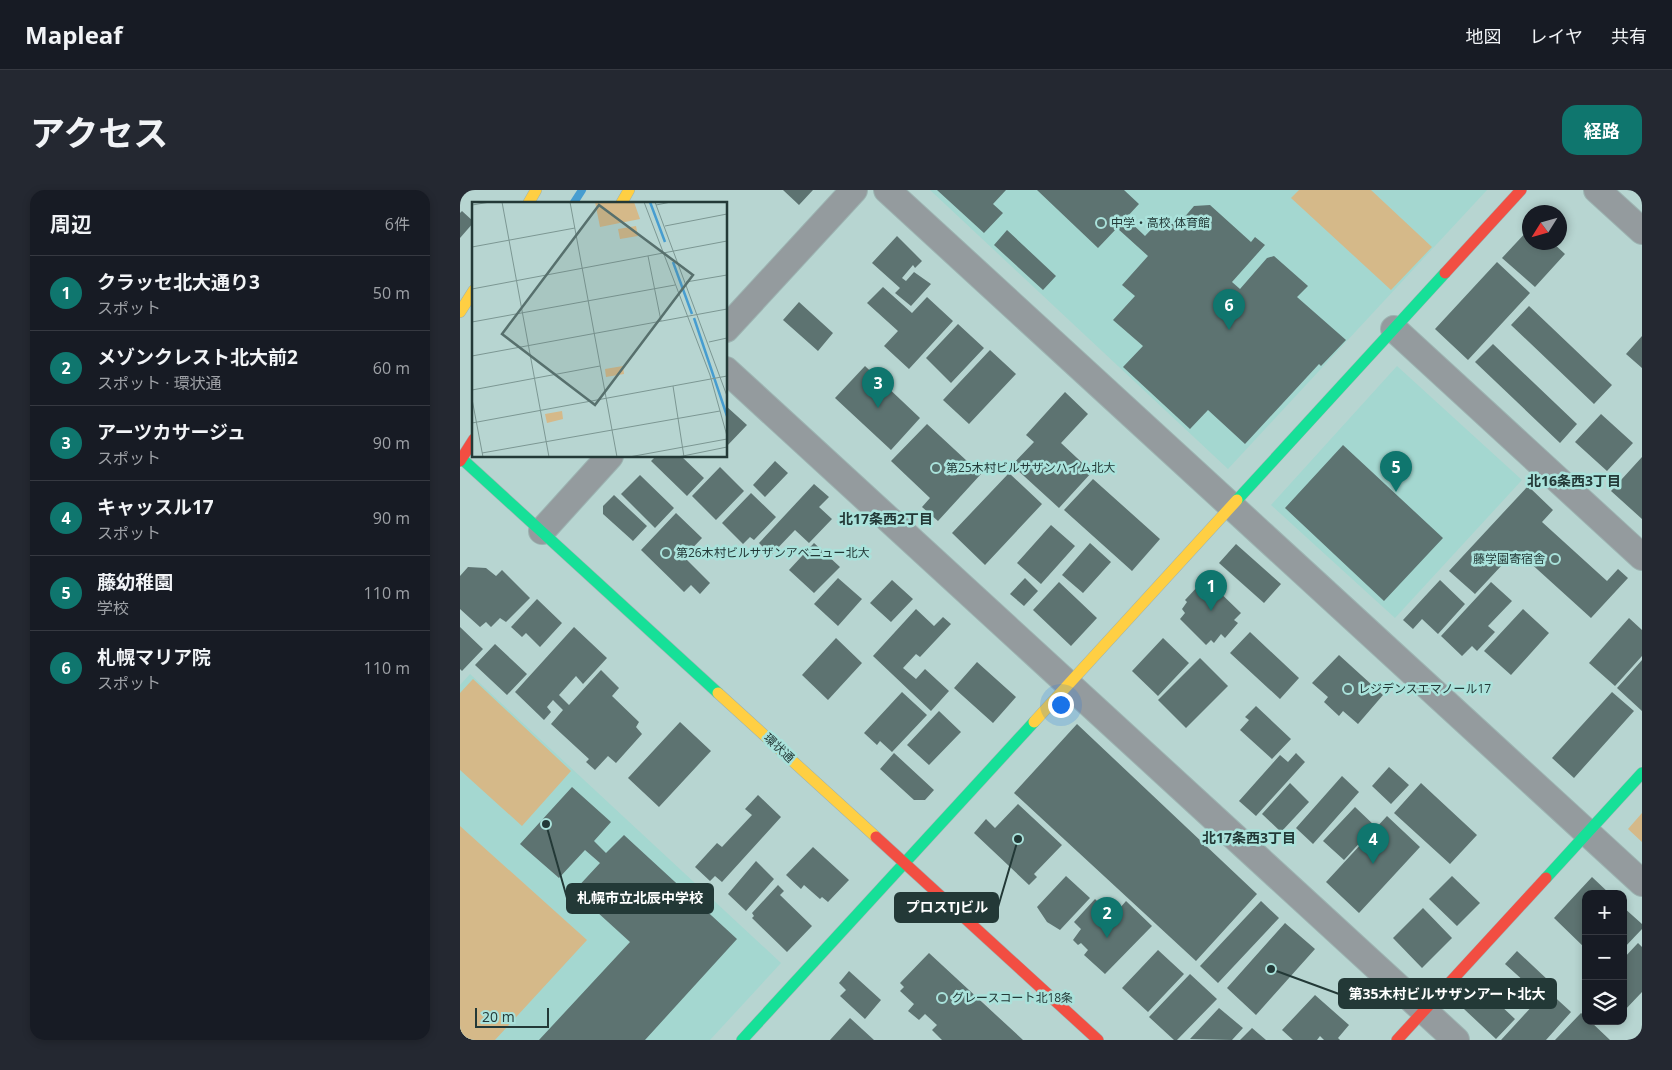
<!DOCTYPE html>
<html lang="ja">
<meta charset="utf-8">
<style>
body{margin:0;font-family:"Open Sans","Noto Sans JP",sans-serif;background:#242831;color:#f1f3f6}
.controls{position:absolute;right:15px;bottom:15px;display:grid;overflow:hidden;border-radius:10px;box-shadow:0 2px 8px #0003}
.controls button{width:45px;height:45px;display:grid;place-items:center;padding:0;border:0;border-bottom:1px solid #363941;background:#171b24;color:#f1f3f6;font:25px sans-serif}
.compass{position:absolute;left:1062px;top:15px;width:45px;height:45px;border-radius:50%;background:#171b24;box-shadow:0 2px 8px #0003;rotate:233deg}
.scale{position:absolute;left:15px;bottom:12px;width:74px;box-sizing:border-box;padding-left:5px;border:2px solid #233937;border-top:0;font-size:14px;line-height:18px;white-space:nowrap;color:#233937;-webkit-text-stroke:4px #aae2db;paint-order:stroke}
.you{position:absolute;left:600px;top:514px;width:18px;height:18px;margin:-12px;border:4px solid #fff;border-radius:50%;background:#1a73e8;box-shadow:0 0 0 8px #1a73e833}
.badge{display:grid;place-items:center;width:32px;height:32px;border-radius:50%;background:#0f766e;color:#fff;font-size:16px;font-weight:700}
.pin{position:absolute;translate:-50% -41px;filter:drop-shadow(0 1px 2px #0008)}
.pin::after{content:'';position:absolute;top:26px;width:18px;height:15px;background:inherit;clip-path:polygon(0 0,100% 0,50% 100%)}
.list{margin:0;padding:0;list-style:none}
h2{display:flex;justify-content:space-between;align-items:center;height:65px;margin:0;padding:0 20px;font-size:21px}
h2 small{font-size:16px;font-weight:400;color:#9ea1a6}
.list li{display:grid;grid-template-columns:32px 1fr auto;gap:15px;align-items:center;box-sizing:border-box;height:75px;padding:0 20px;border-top:1px solid #363941}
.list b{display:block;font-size:19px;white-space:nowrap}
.list p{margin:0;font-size:16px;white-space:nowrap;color:#9ea1a6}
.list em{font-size:16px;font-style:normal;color:#9ea1a6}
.icon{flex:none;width:28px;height:28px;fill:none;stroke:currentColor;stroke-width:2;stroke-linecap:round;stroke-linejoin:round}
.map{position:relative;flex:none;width:1182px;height:850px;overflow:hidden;border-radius:15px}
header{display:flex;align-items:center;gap:30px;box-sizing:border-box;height:70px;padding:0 25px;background:#171b24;border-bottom:1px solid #363941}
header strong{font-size:24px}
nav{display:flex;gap:28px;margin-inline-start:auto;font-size:18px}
.intro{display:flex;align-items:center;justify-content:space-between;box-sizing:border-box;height:120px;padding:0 30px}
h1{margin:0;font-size:35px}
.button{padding:12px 22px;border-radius:15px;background:#0f766e;color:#fff;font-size:18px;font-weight:700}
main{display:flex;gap:30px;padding:0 30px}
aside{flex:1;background:#171b24;border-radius:15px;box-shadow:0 2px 8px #0003}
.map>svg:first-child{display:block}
.built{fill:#a4d7d0}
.green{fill:#d5b989}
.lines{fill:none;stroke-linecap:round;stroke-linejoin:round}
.stream{stroke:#479dd0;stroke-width:8}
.building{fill:#5d7371}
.street-casing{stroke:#9cb3b1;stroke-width:28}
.fast-casing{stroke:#9cb3b1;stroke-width:12}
.slow-casing{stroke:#9cb3b1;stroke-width:12}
.jam-casing{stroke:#9cb3b1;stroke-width:12}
.street{stroke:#949b9e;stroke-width:26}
.fast{stroke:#16e098;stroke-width:11}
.slow{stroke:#ffcf43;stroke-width:11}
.jam{stroke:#f24e42;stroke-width:11}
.poi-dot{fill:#57706d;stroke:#aae2db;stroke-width:2}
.labels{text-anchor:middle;stroke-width:5;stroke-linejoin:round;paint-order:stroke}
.poi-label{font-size:12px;fill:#233937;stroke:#aae2db;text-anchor:start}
.street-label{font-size:12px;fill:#233937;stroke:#aae2db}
.neighbourhood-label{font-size:14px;font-weight:bold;fill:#233937;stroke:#aae2db}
.inset-river{fill:none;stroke:#479dd0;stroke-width:2.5}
.inset-road{fill:none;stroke:#7c9793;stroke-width:1}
.view{fill:#57706d;fill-opacity:0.15;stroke:#57706d;stroke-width:2.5}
.inset-edge{fill:none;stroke:#233937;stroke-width:2.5}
.leader{fill:none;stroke:#233937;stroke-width:2}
.callout-dot{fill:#233937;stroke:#aae2db;stroke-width:2}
.callout{fill:#233937;stroke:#233937;stroke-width:2}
.callout-label{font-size:14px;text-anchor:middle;font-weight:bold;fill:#fff}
</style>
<header>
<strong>Mapleaf</strong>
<nav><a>地図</a><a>レイヤ</a><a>共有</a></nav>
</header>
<div class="intro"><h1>アクセス</h1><a class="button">経路</a></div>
<main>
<aside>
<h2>周辺<small>6件</small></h2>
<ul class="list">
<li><span class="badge">1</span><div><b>クラッセ北大通り3</b><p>スポット</p></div><em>50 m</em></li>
<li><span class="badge">2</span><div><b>メゾンクレスト北大前2</b><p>スポット · 環状通</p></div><em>60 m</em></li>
<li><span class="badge">3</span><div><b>アーツカサージュ</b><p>スポット</p></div><em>90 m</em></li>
<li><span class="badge">4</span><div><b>キャッスル17</b><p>スポット</p></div><em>90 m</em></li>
<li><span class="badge">5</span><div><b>藤幼稚園</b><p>学校</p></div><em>110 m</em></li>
<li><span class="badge">6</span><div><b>札幌マリア院</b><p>スポット</p></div><em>110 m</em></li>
</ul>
</aside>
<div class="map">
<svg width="1182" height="850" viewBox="0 0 1182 850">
<rect width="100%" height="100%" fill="#b7d5d1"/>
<path class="built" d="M470,0H1027L768,279Z
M937,176L1062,290L935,428L811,315Z
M10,484L321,773L250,850H0V495Z"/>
<path class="green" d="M839,0H911L972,57L931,100L831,8Z
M13,489L111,581L62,636L0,580V503Z
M1182,623V652L1168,639Z
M0,636L127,750L35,850H0Z"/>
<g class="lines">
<path class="stream" d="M113,14L122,0"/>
</g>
<path class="building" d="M323,0H353L339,15Z
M477,0H546L533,14L543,23L524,43Z
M577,0H664L679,14L666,28L685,46L704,26L716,37L734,16L750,15L791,52L795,47L805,55L772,92L780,99L807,68L814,66L848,96L837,107L886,150L861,176L859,174L785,254L748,220L730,239L663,177L683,156L653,130L675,106L662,95L688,66L657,38L638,58Z
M2,21L14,32L0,48V23Z
M1070,38V52H1092L1105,64L1075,97L1042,68Z
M547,40L596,86L583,100L534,55Z
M437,46L462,71L455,78L453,75L442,88L446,91L454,82L471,94L451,116L435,103L440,98L412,73Z
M1037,72L1070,103L1008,170L975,139Z
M423,97L452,123L467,107L493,131L449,179L424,156L438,141L407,113Z
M339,112L373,143L358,161L323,130Z
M1069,116L1152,195L1134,214L1051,135Z
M498,134L524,158L491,193L466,168Z
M1182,146V178L1166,164Z
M1033,154L1117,234L1100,253L1015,172Z
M530,160L556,184L509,234L483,210Z
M405,176L460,228L431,260L375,208Z
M605,202L628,224L601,253L632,282L599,318L552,275L574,252L566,245Z
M266,216L287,235L266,257Z
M1141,224L1173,253L1147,281L1115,252Z
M467,234L521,284L478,331L462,317L470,308L431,271Z
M883,255L983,348L924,411L825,318Z
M196,266H221L244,288L227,306L191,271Z
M1182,267V329L1151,301Z
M315,271L328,283L305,307L293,295Z
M260,277L284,301L256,330L232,306Z
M549,283L582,314L525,375L492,343Z
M180,285L214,318L195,338L161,304Z
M633,289L700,349L672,381L604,320Z
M354,294L369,307L359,317L372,329L349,353L335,340L311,365L299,353Z
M1068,296L1093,320L1082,332L1147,391L1158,379L1168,388L1131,428L1056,360L1015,404L989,381Z
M291,303L316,327L294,350L290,347L283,354L262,333Z
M154,305L187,336L173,351L143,324V316Z
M216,323L242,348L224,367L250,393L240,404L231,395L224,402L181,360Z
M591,335L615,356L581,394L557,373Z
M354,353L380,377L354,403L329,380Z
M630,353L651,372L623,403L602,385Z
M776,354L821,394L804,413L759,373Z
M8,377L26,378L36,386L42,380L70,408L46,432L40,428L31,437L26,432L20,437L0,419V386Z
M378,388L402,409L378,436L354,414Z
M565,388L578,401L564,416L550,404Z
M432,390L453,409L431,432L410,413Z
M747,390L781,423L774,430L778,433L765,448L761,444L754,453L751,450L746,455L720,429L725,423L722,419L727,412L725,410L740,394L742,397Z
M980,390L1005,414L978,444L962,429L953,439L943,430Z
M599,392L637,428L611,456L573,420Z
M1031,392L1052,411L1028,436L1035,442L1017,461L1012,456L1002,466L981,446Z
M77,409L102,433L80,457L66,443L62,447L51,437Z
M456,419L474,436L483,427L491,434L460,467L456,464L443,478L456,489L465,479L489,501L471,521L413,466Z
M1063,419L1089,443L1051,485L1024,461Z
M1169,428L1182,440V466L1155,496L1129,473Z
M0,437L23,459L2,481L0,479Z
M114,437L147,468L123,494L116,486L99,505L109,515L141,480L159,498L152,506L179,532L176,537L182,544L156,573L148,566L135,580L126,572L129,569L91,534L103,520L93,510L87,517L91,522L84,530L55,502Z
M790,442L839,488L820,509L770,463Z
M376,448L402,473L368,510L342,485Z
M703,448L729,473L698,506L672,481Z
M35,454L67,484L47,505L15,475Z
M879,465L923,505L898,534L883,521L879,526L864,512L868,507L852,493Z
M740,468L768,496L726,538L698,510Z
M1182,470V521L1157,498Z
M517,472L556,507L533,533L494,498Z
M442,502L467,525L432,562L420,551L417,555L404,543Z
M1152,502L1174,521L1114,588L1092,568Z
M796,516L831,549L812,569L780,540L789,530L785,527Z
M479,521L501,542L469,575L447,555Z
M220,532L251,561L199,617L168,588Z
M617,534L797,704L736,771L554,603Z
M434,563L474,600L465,610H454L420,579Z
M836,563L845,572L796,626L779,611L820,565L828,572Z
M929,577L949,595L931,614L912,596Z
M882,586L899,602L853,654L836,638Z
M830,593L849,612L821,642L802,624Z
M961,593L1017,645L990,674L934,623Z
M112,597L151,632L134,651L146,663L164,645L277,749L185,850H79L170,752L114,701L140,673L125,660L99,688L60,654Z
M298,605L321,627L262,692L255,686L250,691L235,677L257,653L262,657L292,625L285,619Z
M558,614L602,655L574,684L577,687L569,695L514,643L526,629L535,638Z
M895,617L915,636L884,670L863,651Z
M927,626L960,657L899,723L866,692Z
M353,657L389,690L368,712L362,707L360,709L344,695L341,699L326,685Z
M296,671L314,689L286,721L268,704Z
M606,686L630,708L600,740L587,732L577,717Z
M992,686L1020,713L997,736L969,709Z
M1132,687L1150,704H1126V759L1094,728Z
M318,695L324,701L320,705L352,736L327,762L292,728L294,726L292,723Z
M635,709L653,726L666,711L692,736L645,784L624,765L628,760L621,753L618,755L613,750L621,739L614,732Z
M801,711L819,728L758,793L740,776Z
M1163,717L1182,734V739L1163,759Z
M963,718L992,748L962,778L933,748Z
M825,733L855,759L796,825L767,798Z
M1178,753L1182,757V802L1163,822V769Z
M698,760L724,784L688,822L662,798Z
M1057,761L1089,791L1078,804L1045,774Z
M469,763L563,850H482L472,840L477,835L465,824L459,830L448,821L454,814L440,801L444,797L440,793Z
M389,781L421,810L405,829L380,806L386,800L379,793Z
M730,784L757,809L717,850H714L689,827Z
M1023,799L1055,829L1036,849L1004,819Z
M1087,800L1111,822L1086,850H1041Z
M855,805L889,835L878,848L880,850H864L860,846L857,850H833L822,840Z
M759,818L783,838L772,850L730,849Z
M1121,823L1126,827V831H1130L1150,850H1095Z
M390,828L414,850H370Z
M792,838L806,850H780Z"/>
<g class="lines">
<defs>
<path id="street" d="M427,0L1182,693
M1137,0L1182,41
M266,139L394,0
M934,139L1182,367
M266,180L996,850
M82,341L150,266"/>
<path id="fast" d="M0,267L258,503
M777,310L985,83
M1086,688L1182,583
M282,850L574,532"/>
<path id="slow" d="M68,14L76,0
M161,14L169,0
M0,122L14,100
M258,503L416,647
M574,532L777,310"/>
<path id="jam" d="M985,83L1061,0
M0,271L14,249
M416,647L638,850
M937,850L1086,688"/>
</defs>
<use href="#street" class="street-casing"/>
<use href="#fast" class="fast-casing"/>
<use href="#slow" class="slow-casing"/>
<use href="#jam" class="jam-casing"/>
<use href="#street" class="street"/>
<use href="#fast" class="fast"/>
<use href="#slow" class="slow"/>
<use href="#jam" class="jam"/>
</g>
<g class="poi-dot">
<circle cx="641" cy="33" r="5"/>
<circle cx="476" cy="278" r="5"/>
<circle cx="206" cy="363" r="5"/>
<circle cx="1095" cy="369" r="5"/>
<circle cx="888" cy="499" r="5"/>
<circle cx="482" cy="808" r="5"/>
</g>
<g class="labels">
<g class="poi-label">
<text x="651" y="37">中学・高校 体育館</text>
<text x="486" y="282">第25木村ビルサザンハイム北大</text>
<text x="216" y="367">第26木村ビルサザンアベニュー北大</text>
<text x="1085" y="373" text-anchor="end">藤学園寄宿舎</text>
<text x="898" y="503">レジデンスエマノール17</text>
<text x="492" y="812">グレースコート北18条</text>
</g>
<g class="street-label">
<text transform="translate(319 558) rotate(43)" y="4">環状通</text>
</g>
<g class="neighbourhood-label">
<text x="1114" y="296">北16条西3丁目</text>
<text x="426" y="334">北17条西2丁目</text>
<text x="789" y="653">北17条西3丁目</text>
</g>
</g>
<g transform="translate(12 12)">
<rect width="255" height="255" fill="#b7d5d1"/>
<path d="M123,0H162L168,17L128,25ZM164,24L166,34L148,37L146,27ZM151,164L152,172L134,175L133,167ZM90,209L91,217L75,221L73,212Z" fill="#d5b989"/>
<path class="inset-river" d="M178,0L193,40M201,60L220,112M222,116L255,214"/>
<path class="inset-road" d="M30,0L77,255M98,0L145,255M172,0L238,173L255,234M183,0L255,194M0,3L18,0M184,3L199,0M193,24L255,12M0,45L103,26M176,54L189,119M214,80L255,73M0,87L255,39M0,120L203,83M237,140L255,136M0,154L255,107M201,184L212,255M0,188L128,164M0,197L11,255M0,221L255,174M10,251L248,209M157,255L255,237M206,255L255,245"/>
<path class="view" d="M127,3L221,73L123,203L30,132Z"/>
<rect width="255" height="255" class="inset-edge"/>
</g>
<path class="leader" d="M86 634L107 708M558 649L538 717M811 779L879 804"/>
<g class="callout-dot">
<circle cx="86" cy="634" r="5"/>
<circle cx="558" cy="649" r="5"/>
<circle cx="811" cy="779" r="5"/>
</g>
<g class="callout">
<rect x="107" y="694" width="146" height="29" rx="5"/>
<rect x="435" y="703" width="103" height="29" rx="5"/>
<rect x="879" y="789" width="217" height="29" rx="5"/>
</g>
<g class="callout-label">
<text x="180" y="713">札幌市立北辰中学校</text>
<text x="487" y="722">プロスTJビル</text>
<text x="987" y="809">第35木村ビルサザンアート北大</text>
</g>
</svg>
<div class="controls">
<button>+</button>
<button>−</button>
<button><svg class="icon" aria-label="layers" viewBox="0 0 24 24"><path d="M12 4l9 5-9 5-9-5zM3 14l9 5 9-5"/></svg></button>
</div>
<svg class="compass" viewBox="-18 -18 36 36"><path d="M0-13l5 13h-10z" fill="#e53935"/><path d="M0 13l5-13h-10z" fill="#9ea1a6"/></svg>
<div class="scale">20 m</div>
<div class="you"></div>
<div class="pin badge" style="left:751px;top:421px">1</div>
<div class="pin badge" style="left:647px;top:748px">2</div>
<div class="pin badge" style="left:418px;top:218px">3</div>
<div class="pin badge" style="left:913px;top:674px">4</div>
<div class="pin badge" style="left:936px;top:302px">5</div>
<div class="pin badge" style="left:769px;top:140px">6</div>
</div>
</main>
